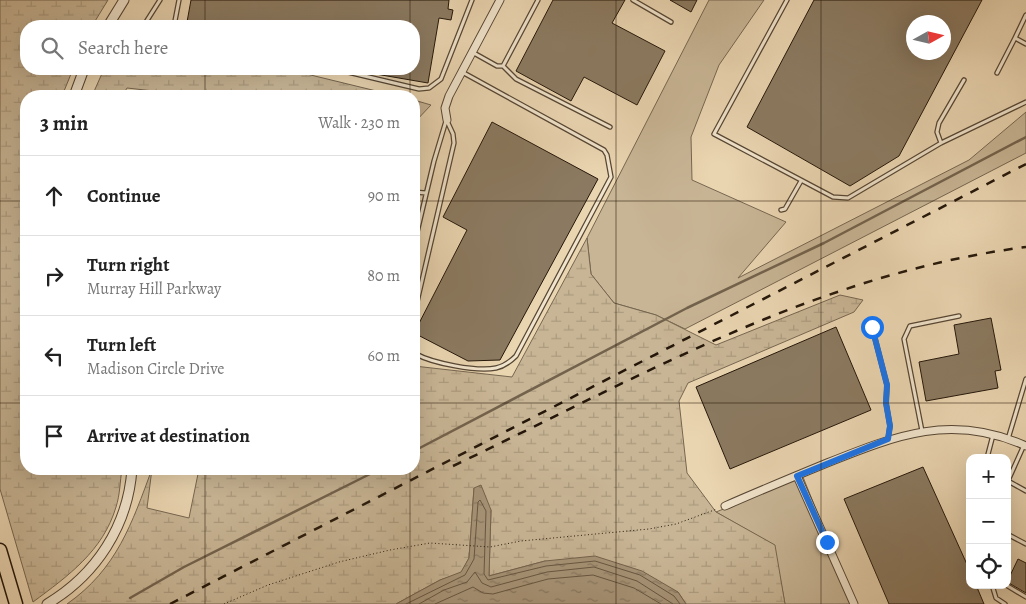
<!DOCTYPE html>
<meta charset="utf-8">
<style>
body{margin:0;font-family:Alegreya,serif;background:#f2f2f2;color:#222}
.controls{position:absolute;right:15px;bottom:15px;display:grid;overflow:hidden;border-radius:10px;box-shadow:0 5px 20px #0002}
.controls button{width:45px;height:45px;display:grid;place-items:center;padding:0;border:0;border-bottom:1px solid #e0e0e0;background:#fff;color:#222;font:25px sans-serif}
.compass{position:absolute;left:906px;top:15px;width:45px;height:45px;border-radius:50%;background:#fff;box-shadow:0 5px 20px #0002;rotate:82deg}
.stop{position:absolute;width:15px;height:15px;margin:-11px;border:4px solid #1a73e8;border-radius:50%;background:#fff}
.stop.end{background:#1a73e8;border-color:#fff;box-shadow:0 1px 5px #0008}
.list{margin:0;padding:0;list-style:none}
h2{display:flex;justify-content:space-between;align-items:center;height:65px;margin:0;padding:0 20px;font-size:21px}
h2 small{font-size:16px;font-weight:400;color:#767676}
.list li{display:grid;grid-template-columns:32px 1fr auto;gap:15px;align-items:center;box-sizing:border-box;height:80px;padding:0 20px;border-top:1px solid #e0e0e0}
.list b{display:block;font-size:19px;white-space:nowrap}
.list p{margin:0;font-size:16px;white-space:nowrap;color:#767676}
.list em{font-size:16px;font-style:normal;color:#767676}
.icon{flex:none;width:28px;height:28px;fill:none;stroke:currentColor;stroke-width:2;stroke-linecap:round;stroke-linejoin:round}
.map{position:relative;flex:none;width:1026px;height:604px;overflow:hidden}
.search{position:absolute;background:#fff;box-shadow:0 5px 20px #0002;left:20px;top:20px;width:400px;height:55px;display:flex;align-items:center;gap:12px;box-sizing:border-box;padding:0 18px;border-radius:20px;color:#767676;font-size:19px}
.panel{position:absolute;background:#fff;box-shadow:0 5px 20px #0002;left:20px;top:90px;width:400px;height:385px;border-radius:20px}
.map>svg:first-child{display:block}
.grass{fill:#c8b595;stroke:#766650}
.wetland{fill:url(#wetland-marsh);stroke:#766650}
.water{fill:url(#water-ripples);stroke:#73624c}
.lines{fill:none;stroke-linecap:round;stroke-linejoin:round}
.shore{stroke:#665641;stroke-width:1}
.stream{stroke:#73624c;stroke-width:2.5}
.building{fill:#8b7a61;stroke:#24170a;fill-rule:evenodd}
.service-casing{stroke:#564634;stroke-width:5.5}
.minor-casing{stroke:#564634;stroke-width:9}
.tertiary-casing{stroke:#564634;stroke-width:11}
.motorway-casing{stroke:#24170a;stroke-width:15}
.path{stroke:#24170a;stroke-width:1;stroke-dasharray:1 2.5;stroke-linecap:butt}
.service{stroke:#f1e4cc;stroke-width:3}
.minor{stroke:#f1e4cc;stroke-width:7}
.tertiary{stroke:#f1e4cc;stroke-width:9}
.motorway{stroke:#ead5b1;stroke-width:12}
.rail{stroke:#24170a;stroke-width:2.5;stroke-dasharray:9 9;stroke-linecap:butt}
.route{stroke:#1a73e8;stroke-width:6}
.grid{fill:none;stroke:#24170a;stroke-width:1;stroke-opacity:0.55}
</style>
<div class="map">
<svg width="1026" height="604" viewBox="0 0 1026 604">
<defs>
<pattern id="wetland-marsh" width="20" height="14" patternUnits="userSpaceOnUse" patternTransform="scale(1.25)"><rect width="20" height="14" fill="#c8b595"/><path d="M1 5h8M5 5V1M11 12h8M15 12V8" fill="none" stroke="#ac9b7f"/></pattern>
<pattern id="water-ripples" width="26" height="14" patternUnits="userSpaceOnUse" patternTransform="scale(1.25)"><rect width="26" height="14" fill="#a79478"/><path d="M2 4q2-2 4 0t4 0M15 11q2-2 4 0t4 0" fill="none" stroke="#887861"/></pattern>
</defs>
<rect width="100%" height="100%" fill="#ead5b1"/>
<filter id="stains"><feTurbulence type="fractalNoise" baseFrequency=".004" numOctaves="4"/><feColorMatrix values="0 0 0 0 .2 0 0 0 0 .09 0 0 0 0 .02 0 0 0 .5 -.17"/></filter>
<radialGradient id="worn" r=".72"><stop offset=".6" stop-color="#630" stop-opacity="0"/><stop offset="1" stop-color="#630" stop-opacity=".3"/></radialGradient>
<path class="grass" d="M709,0H764L719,65L691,137L692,180L786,222L738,278L969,160L1026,112V153L685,329L656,315L614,303L591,274L587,238Z
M803,477L854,604H785L774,545L716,512Z"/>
<path class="wetland" d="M0,0H108L92,26H26V69H73L62,96H26V469H122C120,481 120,495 116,507C103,551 68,576 33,602L0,489Z
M104,69H286L397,96H198L127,88L122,96H92Z
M414,100L431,105L414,123Z
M587,238L591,274L614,303L656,315L716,345L840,295L863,300L854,312L688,383L679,401L687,473L716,512L775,545L785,604H686L678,592L545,561L489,576L491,510L474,488L469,558L461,573L440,580L396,604H67C117,569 132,523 152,469L147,508L189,518L199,469H414V366L512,377Z"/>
<path class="water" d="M481,485L491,510L489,576L545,561L595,556L642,571L678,592L686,604H396L440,580L461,572L469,558L474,488Z"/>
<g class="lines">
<path class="shore" d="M406,604L465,575L474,559L478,502L480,500L486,511L484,574L488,580L546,566L595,561L640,575L674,596L680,604
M419,604L444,590L467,582L475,572L482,583L491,587L547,572L594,567L637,581L673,604
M435,604L473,587L483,593L493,594L548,579L593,575L634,588L661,604"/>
<path class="stream" d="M414,451L687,308L824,243L1026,137
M130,598L184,567L380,469"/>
</g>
<path class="building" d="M191,0H449L448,9L453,10L451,20L439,18L428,83L364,72V69H414V26H210L187,22Z
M553,0H625L612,23L665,51L637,105L584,77L571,101L516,71Z
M670,0H697L691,12Z
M814,0H982L899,156L850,186L747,127ZM914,22H944V52H914Z
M492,122L598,179L500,360L468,361L414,333L467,230L443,217Z
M991,318L1001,370L995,371L998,388L926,401L919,362L959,354L954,325Z
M836,327L871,410L730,469L696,387Z
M923,467L970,571V585H976L984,604H889L844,499Z
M1018,559L1026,563V593L1007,582Z"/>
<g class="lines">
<defs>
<path id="service" d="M633,0L671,22
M787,0L714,134L833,197L848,198L941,143L1026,102
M1026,15L1015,38L1026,44
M148,26L146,22L160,0
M174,26L179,0
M472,52L497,66H503L538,0
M503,66L516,79L610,127
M335,69L419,89L429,88L441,79L472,0
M997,73L1015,38
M941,143L937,132L939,123L964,80
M414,192L426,193
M781,210L785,209L801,181
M414,245L434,161L446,121
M414,315L454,143L453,134L447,121
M872,327L887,385L886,403L890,426L888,439
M414,348L416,354C432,363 477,372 496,368C505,366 510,362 516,356L611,177L607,155L604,150L462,72
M922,431L904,339L910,326L959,316
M1008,439L1026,379
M987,458L993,435
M1008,481L1026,491
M1007,483L1024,445
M1007,534L1026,544
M992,585L996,598L1005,604
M1006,585L1026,597"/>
<path id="minor" d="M447,120L445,108L449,96L500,0
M797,476L854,604
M725,506C759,491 793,477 827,463C897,435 952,413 1026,446"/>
<path id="tertiary" d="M108,26L124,0
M74,96L84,69
M47,604C96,575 128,526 132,469"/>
<path id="motorway" d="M0,550L16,604"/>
</defs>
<use href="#service" class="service-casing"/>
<use href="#minor" class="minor-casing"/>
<use href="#tertiary" class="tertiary-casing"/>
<use href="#motorway" class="motorway-casing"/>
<path class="path" d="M224,604L268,585L339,562L390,550L430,543L490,547L521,541L649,529L676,524L717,509"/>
<use href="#service" class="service"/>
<use href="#minor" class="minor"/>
<use href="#tertiary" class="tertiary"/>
<use href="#motorway" class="motorway"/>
<path class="rail" d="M453,466C640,377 816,274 1026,247
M170,604L1026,164"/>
</g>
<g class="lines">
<path class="route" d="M827,542L797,476L888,439L890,426L886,403L887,385L872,327"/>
</g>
<path class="grid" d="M205,0V26M410,0V26M616,0V604M821,0V604M205,69V96M410,69V96M0,201H26M414,201H1026M0,403H26M414,403H1026M205,469V604M410,469V604"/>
<rect width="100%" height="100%" filter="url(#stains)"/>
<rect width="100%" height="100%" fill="url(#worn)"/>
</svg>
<div class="controls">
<button>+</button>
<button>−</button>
<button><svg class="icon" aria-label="locate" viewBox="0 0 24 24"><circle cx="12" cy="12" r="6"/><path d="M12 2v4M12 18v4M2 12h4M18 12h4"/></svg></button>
</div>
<svg class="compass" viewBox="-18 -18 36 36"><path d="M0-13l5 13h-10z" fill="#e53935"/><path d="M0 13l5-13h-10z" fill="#767676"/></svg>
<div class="stop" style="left:872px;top:327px"></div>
<div class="stop end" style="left:827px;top:542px"></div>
<div class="search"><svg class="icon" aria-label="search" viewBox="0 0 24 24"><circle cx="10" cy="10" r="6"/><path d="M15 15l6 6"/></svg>Search here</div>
<section class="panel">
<h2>3 min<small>Walk · 230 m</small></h2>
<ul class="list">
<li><svg class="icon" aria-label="ahead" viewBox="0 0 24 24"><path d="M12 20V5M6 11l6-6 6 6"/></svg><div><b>Continue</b></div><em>90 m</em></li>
<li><svg class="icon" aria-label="right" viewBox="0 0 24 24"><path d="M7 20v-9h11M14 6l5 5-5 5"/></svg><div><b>Turn right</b><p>Murray Hill Parkway</p></div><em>80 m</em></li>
<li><svg class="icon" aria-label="left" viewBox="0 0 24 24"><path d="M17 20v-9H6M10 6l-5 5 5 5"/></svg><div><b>Turn left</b><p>Madison Circle Drive</p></div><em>60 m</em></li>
<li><svg class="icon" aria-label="arrive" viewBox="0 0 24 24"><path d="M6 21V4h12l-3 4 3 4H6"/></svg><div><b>Arrive at destination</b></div></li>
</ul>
</section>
</div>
